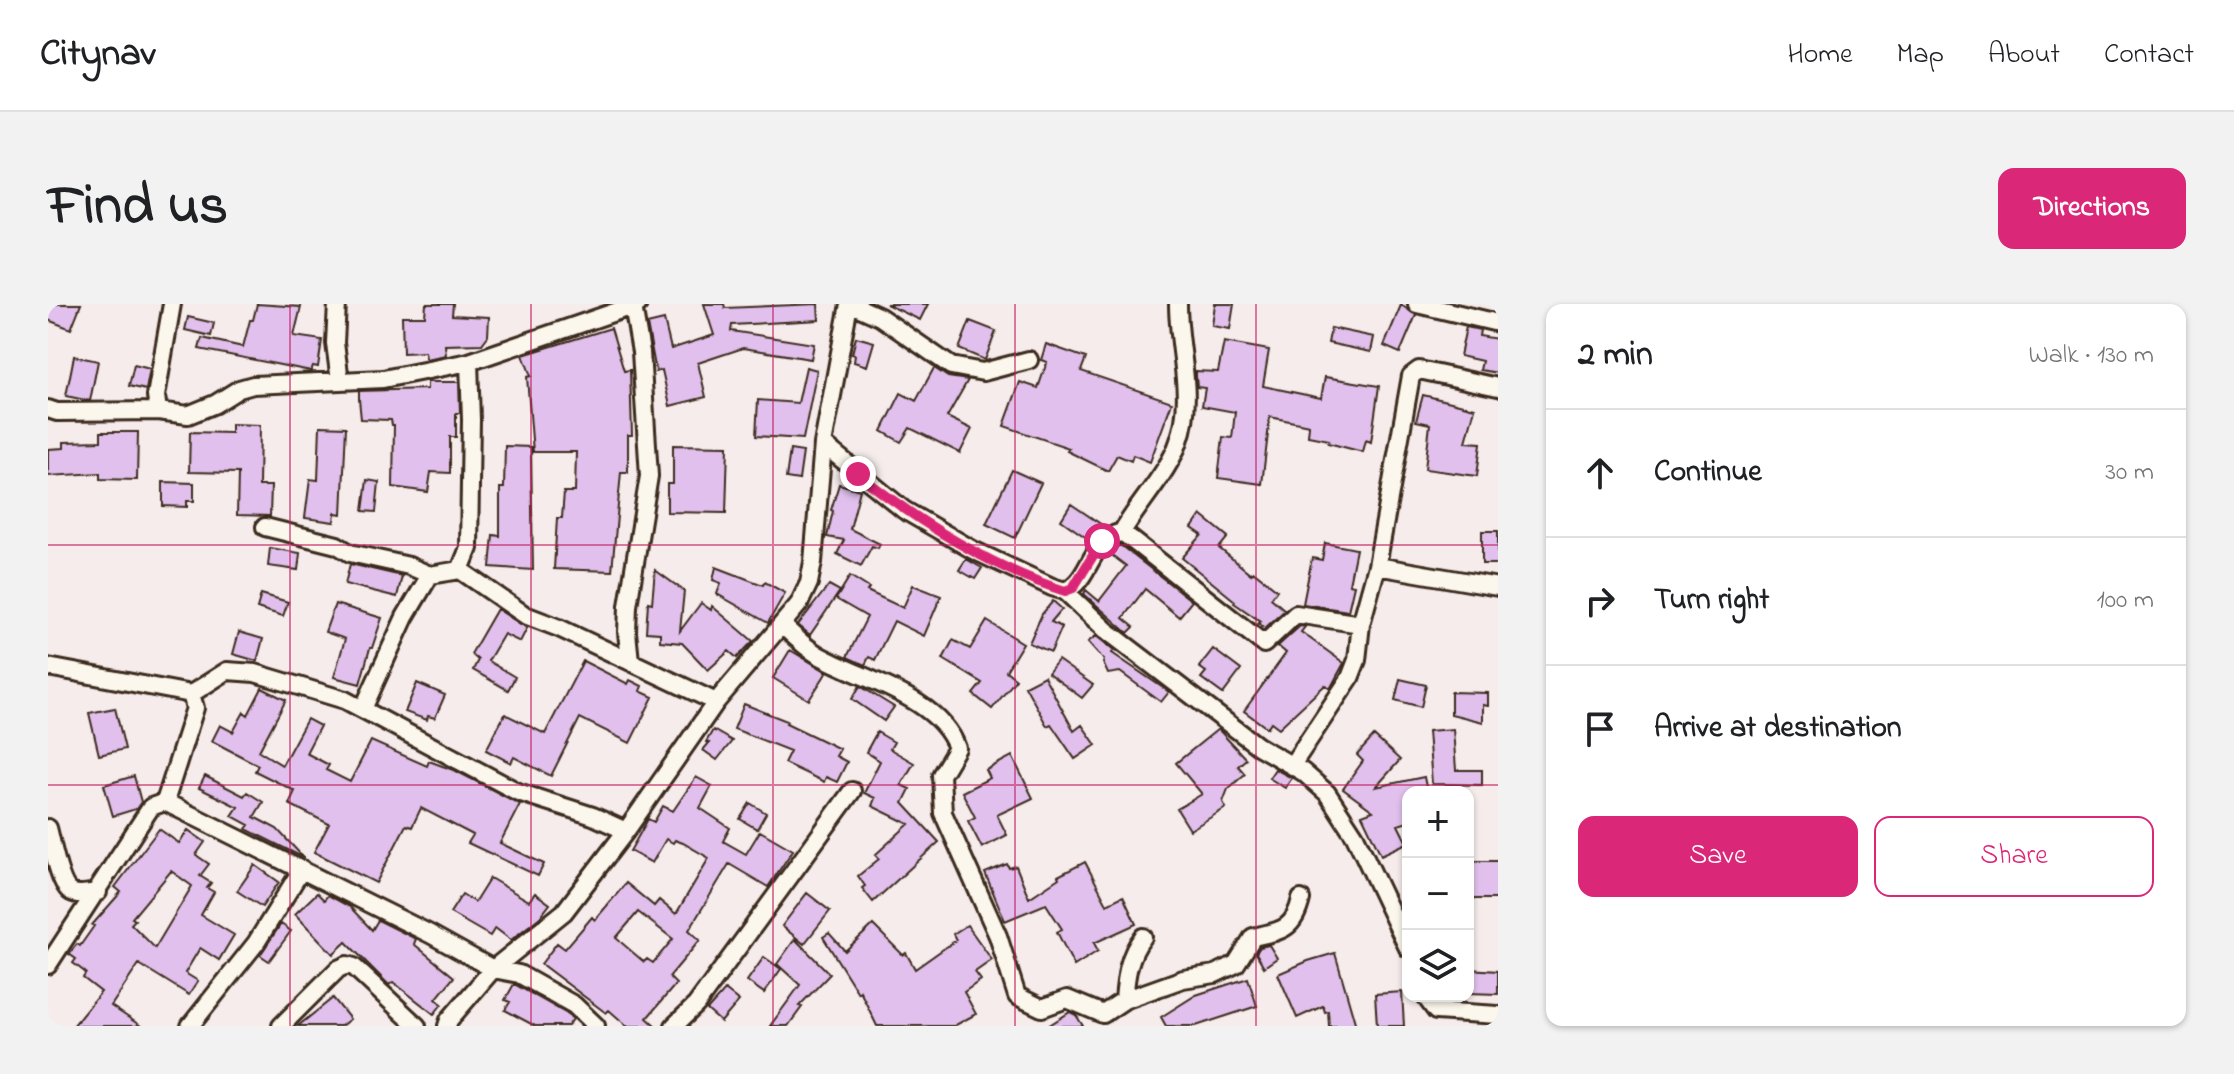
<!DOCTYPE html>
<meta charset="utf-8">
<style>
body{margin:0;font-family:"Indie Flower",sans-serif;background:#f2f2f2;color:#202124}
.controls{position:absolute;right:24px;bottom:24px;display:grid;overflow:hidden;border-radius:16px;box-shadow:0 2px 6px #0004}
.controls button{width:72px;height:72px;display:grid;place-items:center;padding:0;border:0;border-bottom:2px solid #e0e0e0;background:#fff;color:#202124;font:40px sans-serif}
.stop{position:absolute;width:24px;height:24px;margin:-18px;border:6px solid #db2777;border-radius:50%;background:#fff}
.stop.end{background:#db2777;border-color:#fff;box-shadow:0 2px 8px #0008}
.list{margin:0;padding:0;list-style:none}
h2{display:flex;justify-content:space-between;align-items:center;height:104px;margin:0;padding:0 32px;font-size:34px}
h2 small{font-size:26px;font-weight:400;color:#757577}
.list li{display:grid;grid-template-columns:52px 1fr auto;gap:24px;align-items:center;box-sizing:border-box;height:128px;padding:0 32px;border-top:2px solid #e0e0e0}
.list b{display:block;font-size:30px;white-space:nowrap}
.list em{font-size:26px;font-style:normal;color:#757577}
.actions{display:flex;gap:16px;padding:24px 32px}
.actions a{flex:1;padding:18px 0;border:2px solid #db2777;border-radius:16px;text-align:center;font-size:28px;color:#db2777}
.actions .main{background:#db2777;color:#fff}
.icon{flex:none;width:44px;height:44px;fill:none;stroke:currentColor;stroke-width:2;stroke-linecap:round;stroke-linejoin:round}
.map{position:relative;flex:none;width:1450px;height:722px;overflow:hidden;border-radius:16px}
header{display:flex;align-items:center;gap:48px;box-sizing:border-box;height:112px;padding:0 40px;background:#fff;border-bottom:2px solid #e0e0e0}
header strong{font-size:38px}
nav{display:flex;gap:44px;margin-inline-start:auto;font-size:28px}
.intro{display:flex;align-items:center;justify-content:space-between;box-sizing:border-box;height:192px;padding:0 48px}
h1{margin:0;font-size:56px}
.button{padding:20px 36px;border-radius:16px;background:#db2777;color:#fff;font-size:28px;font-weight:700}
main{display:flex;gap:48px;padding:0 48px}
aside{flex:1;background:#fff;border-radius:16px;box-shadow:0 2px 6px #0004}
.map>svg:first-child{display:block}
.building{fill:#e1c0ed;stroke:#3b2a1e;stroke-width:2;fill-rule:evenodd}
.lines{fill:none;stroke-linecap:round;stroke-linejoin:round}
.street-casing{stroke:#3b2a1e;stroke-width:22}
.street{stroke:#fbf7ec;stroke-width:16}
.route{stroke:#db2777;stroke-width:10}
.grid{fill:none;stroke:#c2185b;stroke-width:2;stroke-opacity:0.55}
</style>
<header>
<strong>Citynav</strong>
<nav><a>Home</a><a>Map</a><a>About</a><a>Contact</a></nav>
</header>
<div class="intro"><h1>Find us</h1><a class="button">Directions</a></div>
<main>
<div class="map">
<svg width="1450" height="722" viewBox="0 0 1450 722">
<rect width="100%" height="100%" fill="#f6ecec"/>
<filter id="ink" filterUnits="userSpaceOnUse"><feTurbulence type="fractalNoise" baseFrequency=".0125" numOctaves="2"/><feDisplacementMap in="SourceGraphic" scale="16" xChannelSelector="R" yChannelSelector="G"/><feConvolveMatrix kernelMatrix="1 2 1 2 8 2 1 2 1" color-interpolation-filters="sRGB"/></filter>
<g filter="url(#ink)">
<path class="building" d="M0,0H33L23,25L0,16Z
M209,0L253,3L246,32L274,36L270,63L265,62L263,67L151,45L154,34L195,43L202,16H205Z
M378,0H405L404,11L441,13L440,32L434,40L397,41L398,51L378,55L377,48L355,49L354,12H377Z
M656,0H676L677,4L770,0L771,16L684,21L683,27L766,40L763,55L695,44L650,59L658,93L622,102L614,66L608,68L599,20L616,16L623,45L666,31Z
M838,0H880L872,16Z
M1167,0H1186L1182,25L1164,22Z
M1353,1L1368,11L1352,49L1336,42Z
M140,13L166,19L163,32L137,26Z
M922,17L948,27L937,56L911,45Z
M1418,23L1432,26L1431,32L1450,35V69L1432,66L1434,57L1412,52Z
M563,24L576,67L582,66L584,131H580V168H573L564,267L506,265L509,214H514L516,188H527L528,148H485L479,73L483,72L475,51Z
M1283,24L1326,33L1323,48L1280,39Z
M808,33L826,38L819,62L806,58L807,51L804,50Z
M1176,38L1221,46L1215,82L1273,94L1277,73L1331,82L1323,138L1318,136L1315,148L1280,139L1281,136L1260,132L1261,121L1222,113L1214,180L1170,174L1175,133L1184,134L1187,108L1154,102L1157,84L1149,83L1148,72V67L1170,68Z
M998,40L1038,54L1033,67L1124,98L1102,158L1085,151L1083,157L1069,151L1060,167L1019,147L1021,144L956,122L972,78L990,84L999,58L993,56Z
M26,52L50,57L42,97L18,92Z
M86,61L102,65L98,86L81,82Z
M758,63L769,66L755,135L708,132L710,96L750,99Z
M886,64L900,73L920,76L899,113L924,125L912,149L862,124L853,138L834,127L853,89L868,97Z
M379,78H411L412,109H408V133H402V169L383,168L380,188L345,183L346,121H344L343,116L313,115L311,95V87L379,85Z
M1375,91L1427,104L1418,138L1433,139L1429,172L1377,165L1382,120L1368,117Z
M183,120L212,121L211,182H223L222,212L189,211L190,169L141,168L142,128L183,129Z
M272,122L298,123L294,210L287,209L286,218L257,214L262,175L270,176Z
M53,128H90L89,176L52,175V169L0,172V145L16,144V138L53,137Z
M625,141L680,142L678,209L619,208V180H625Z
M457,142L483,143L485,266L442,263L445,231L452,232V184H456Z
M742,146L755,148L751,176L738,174Z
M964,166L993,179L967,234L938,220Z
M319,176L331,178L328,208L315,207Z
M115,178L146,179V197H139V203L115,202Z
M791,180L812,186L802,225L832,240L830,244L824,242L813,262L789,250L796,236L779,233L785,207L783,206Z
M1023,200L1057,223L1043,237L1013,216Z
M1153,211L1180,233L1171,244L1203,270L1205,267L1229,286L1223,294L1237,306L1217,324L1210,319L1212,317L1186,299L1187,297L1134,254L1154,231L1144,224Z
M1434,227H1450V260H1434Z
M1277,239L1308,245L1301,280L1306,281L1300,307L1255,300L1264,254L1274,256Z
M1072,241L1144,297L1131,313L1097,285L1075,314L1086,323L1080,329L1036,290L1038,286L1051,297L1078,262L1061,249Z
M222,244L252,249L250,266L220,262Z
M918,255L934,264L927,275L911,266Z
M302,260L354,272L349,293L297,280Z
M668,263L715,281L717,278L737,289L720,319L669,290L673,279L665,276Z
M607,266L636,287L632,327L653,299L663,306L664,302L705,337L689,354L681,347L660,366L634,339L612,337V329L598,328L600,298L604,299Z
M802,272L821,284L819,287L855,304L865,281L893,292L876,332L846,317L827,356L821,353L817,361L799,353L819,313L788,295Z
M781,281L792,287L762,331L750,321Z
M213,290L240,298L235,312L209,304Z
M1005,297L1014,305L1003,318L1014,323L1003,348L981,339L994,310Z
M287,300L334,314L324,344H322L312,380L286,373L297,335L277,328Z
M449,305L479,324L472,338L456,330L440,357L467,373L460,386L425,366L430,356L423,350Z
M939,317L975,339L958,367L968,375L944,405L925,390L934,379L895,355L905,336L922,345Z
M1252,322L1257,323L1253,328L1296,359L1282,385L1277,381L1231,424L1223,418L1219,424L1196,407L1238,349L1230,342Z
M191,328L215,335L209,357L185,350Z
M1048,332L1066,346L1064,349L1121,388L1113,398L1072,368L1060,370L1055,359L1056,356L1040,338Z
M1165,345L1193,366L1175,390L1153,374L1158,368L1151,363Z
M742,346L779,368L761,396L725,374Z
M1010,356L1045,381L1034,394L1000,369Z
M535,357L580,380L582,376L594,382L592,387L605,393L582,439L532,414L503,472L466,453L463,459L438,446L457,410L497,430Z
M996,372L1026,427L1034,421L1048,441L1027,455L1003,420L999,422L977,382Z
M1352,375L1378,381L1373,403L1347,396Z
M369,379L397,391L387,414L380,412L379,416L357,408Z
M812,382L846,403L836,417L804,395Z
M214,384L238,396L211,447L234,461L259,415L272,422L258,449L281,461L278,466L302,478L323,437L379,462L381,457L408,467L472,500L452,539L496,560L490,572L420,539L425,531L373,504L364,523L358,521L328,579L266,548L281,520L241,500L247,487L207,467L210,461L164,437L172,421L185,428L196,408L200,411Z
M1403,388L1440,389V402L1435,401V418L1403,410Z
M696,400L739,417L738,419L792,445L788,452L799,458L789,478L778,473L776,478L736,459L742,447L686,425Z
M67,404L77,445L51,451L41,409Z
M1170,425L1198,455L1190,462L1197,470L1180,485L1175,498L1178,504L1142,526L1129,505L1154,490L1128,459Z
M1405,425L1408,466H1434V481L1384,480L1380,427Z
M665,426L684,437L669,456L655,446L661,439L658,438Z
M829,428L846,438L842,445L866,459L853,481L862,485L855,499L891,538L825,598L814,584L817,582L810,572L831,555L827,551L861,520L824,502L827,494L816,489L832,457L818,448Z
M1326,432L1352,456L1328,483L1376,473L1379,488H1360V518L1350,521L1359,539L1333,551L1314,511L1325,507L1295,485L1315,457L1309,451Z
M964,452L985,494L949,511L959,531L934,544L920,517L927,513L914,488L942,474L938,466Z
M1227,465L1244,474L1237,484L1221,474Z
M86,472L93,498L88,505L65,512L56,481Z
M157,472L196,492L199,488L215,498L206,513L229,525L256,554L198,525L201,521L184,512L190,503L151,484Z
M648,473L664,482L652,504L682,524L675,537L698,550L712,527L745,546L720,583L681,560L641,626L652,636L621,673L628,680L599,714L608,722H579L561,706L558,709L493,660L509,639L517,645L544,613L547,616L578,579L606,602L611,596L628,610L661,554L635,539L627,536L625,539L618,535L604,559L582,547L600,515L606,518L615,502L625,507ZM590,608L625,635L605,659L599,655L596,658L568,634Z
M702,499L718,509L709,525L692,515Z
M111,525L131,539L140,526L157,538L148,551L161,560L152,572L163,579L159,584L166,588L153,611L186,631L171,656L152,644L137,669L150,677L141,691L91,660L63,702L93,722H25L53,688L35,674L38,669L25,659L28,655L21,650L29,640L32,642L46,622L44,621L73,588L67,583ZM123,567L144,582L107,644L83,620L87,616L84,614Z
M1420,557H1450V595H1420Z
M1037,558L1059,600L1075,592L1088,620L1046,639L1050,647L1026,662L1009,628L1014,625L998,600L957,617L937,569L959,560L961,564L968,562L981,594L1011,574L1010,572Z
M207,561L231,578L214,603L189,587Z
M442,574L481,597L487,589L502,600L492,613L463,636L447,624L442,632L402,609L414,590L427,598Z
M269,589L276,596L280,591L302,603L324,626L330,616L368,635L366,640L406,673L388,695L394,700L386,710L345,678L341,681L298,638L285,650L247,610Z
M759,589L782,607L756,640L734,622Z
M233,620L243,627L221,657L212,651Z
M825,621L855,651L858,649L867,665L908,636L905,630L919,621L944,656L927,668L933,676L916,688L928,710L906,722H829L812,687L810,689L775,633L781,629L797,647Z
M747,635L782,670L751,702L754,703L740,722H722L752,681L729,660Z
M1221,641L1229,654L1216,663L1208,649L1212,643Z
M1287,649L1308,722H1281L1280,707L1277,708L1275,702L1249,714L1230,670L1260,657Z
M716,653L733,665L716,689L699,677Z
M1420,665L1450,667V690L1420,689Z
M1200,674L1209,702L1148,722H1118L1113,713L1148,691Z
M466,680L519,710L525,715L520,722H487L457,706L462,698L457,696Z
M677,686L691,697L673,718L659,706Z
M1354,688L1356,722H1329L1327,690Z
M285,694L302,715L293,722H250Z
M1022,708L1028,711L1035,722H1000Z"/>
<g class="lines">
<defs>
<path id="street" d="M289,0L287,39L292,77
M803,0L832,13L903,62L935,68L981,56
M1369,0L1450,19
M0,105L9,108L110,107L140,111L167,100L191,85L205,81L335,75L421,58L590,0
M110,107L108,92L124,0
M775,140L856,206L925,246L1004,283L1017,287C1044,275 1040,237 1074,228L1216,340L1248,310L1313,320
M217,223L289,241L302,249L361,262L382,271L412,266L477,311L511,324L668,398
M1074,228C1090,200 1122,166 1131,137C1147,92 1130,46 1130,0
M1329,262L1450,283
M412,266L421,244L423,116L421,58
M1017,287L1058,326L1210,442L1255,468L1279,489L1307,532L1360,644
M734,321C747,333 761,347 778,355C820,377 892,395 909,444L893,471L895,509L950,632L969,692L994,704L1019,695L1055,710L1076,696L1135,675L1167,670L1188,660L1205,633C1233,627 1246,626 1253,595
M582,357L579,328L580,302L601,172L593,48L585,2
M0,363L143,390L147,404L117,498
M143,390L179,367L207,369L297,396L470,488L545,512L578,527
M315,405L357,313L382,271
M1244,461L1302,374L1309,356L1313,320L1329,262L1363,72L1371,66L1450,83
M0,524C4,538 11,581 23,588C30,592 42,589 50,588
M0,661L103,503L117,498L382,630L445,665L471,670L526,701L548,722
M1377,692L1388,707L1450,711
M1076,696C1078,673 1080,652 1095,633
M142,722L208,639L254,565
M233,722L290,665L299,661L306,663L369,722
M399,722L401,716L445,665L516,608L578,527L668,398L751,300L761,279L765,258L775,140L801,0
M626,722L648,701L804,487"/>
</defs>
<use href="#street" class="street-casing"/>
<use href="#street" class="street"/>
</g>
</g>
<g class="lines" filter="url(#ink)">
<path class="route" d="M810,170C870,218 944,264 1017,287L1025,284L1054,237"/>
</g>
<path class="grid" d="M242,0V722M483,0V722M725,0V722M967,0V722M1208,0V722M0,241H1450M0,481H1450"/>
</svg>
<div class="controls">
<button>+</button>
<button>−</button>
<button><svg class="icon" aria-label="layers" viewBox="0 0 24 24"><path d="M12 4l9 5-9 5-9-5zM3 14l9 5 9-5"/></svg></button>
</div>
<div class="stop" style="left:1054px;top:237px"></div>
<div class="stop end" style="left:810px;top:170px"></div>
</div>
<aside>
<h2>2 min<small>Walk · 130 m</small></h2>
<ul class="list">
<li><svg class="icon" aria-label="ahead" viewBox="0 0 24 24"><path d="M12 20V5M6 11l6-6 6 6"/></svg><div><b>Continue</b></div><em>30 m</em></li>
<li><svg class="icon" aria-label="right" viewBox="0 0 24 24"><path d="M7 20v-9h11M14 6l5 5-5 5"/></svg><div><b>Turn right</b></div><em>100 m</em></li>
<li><svg class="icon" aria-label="arrive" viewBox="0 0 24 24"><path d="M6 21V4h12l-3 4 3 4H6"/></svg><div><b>Arrive at destination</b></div></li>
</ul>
<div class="actions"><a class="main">Save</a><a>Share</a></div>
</aside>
</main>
